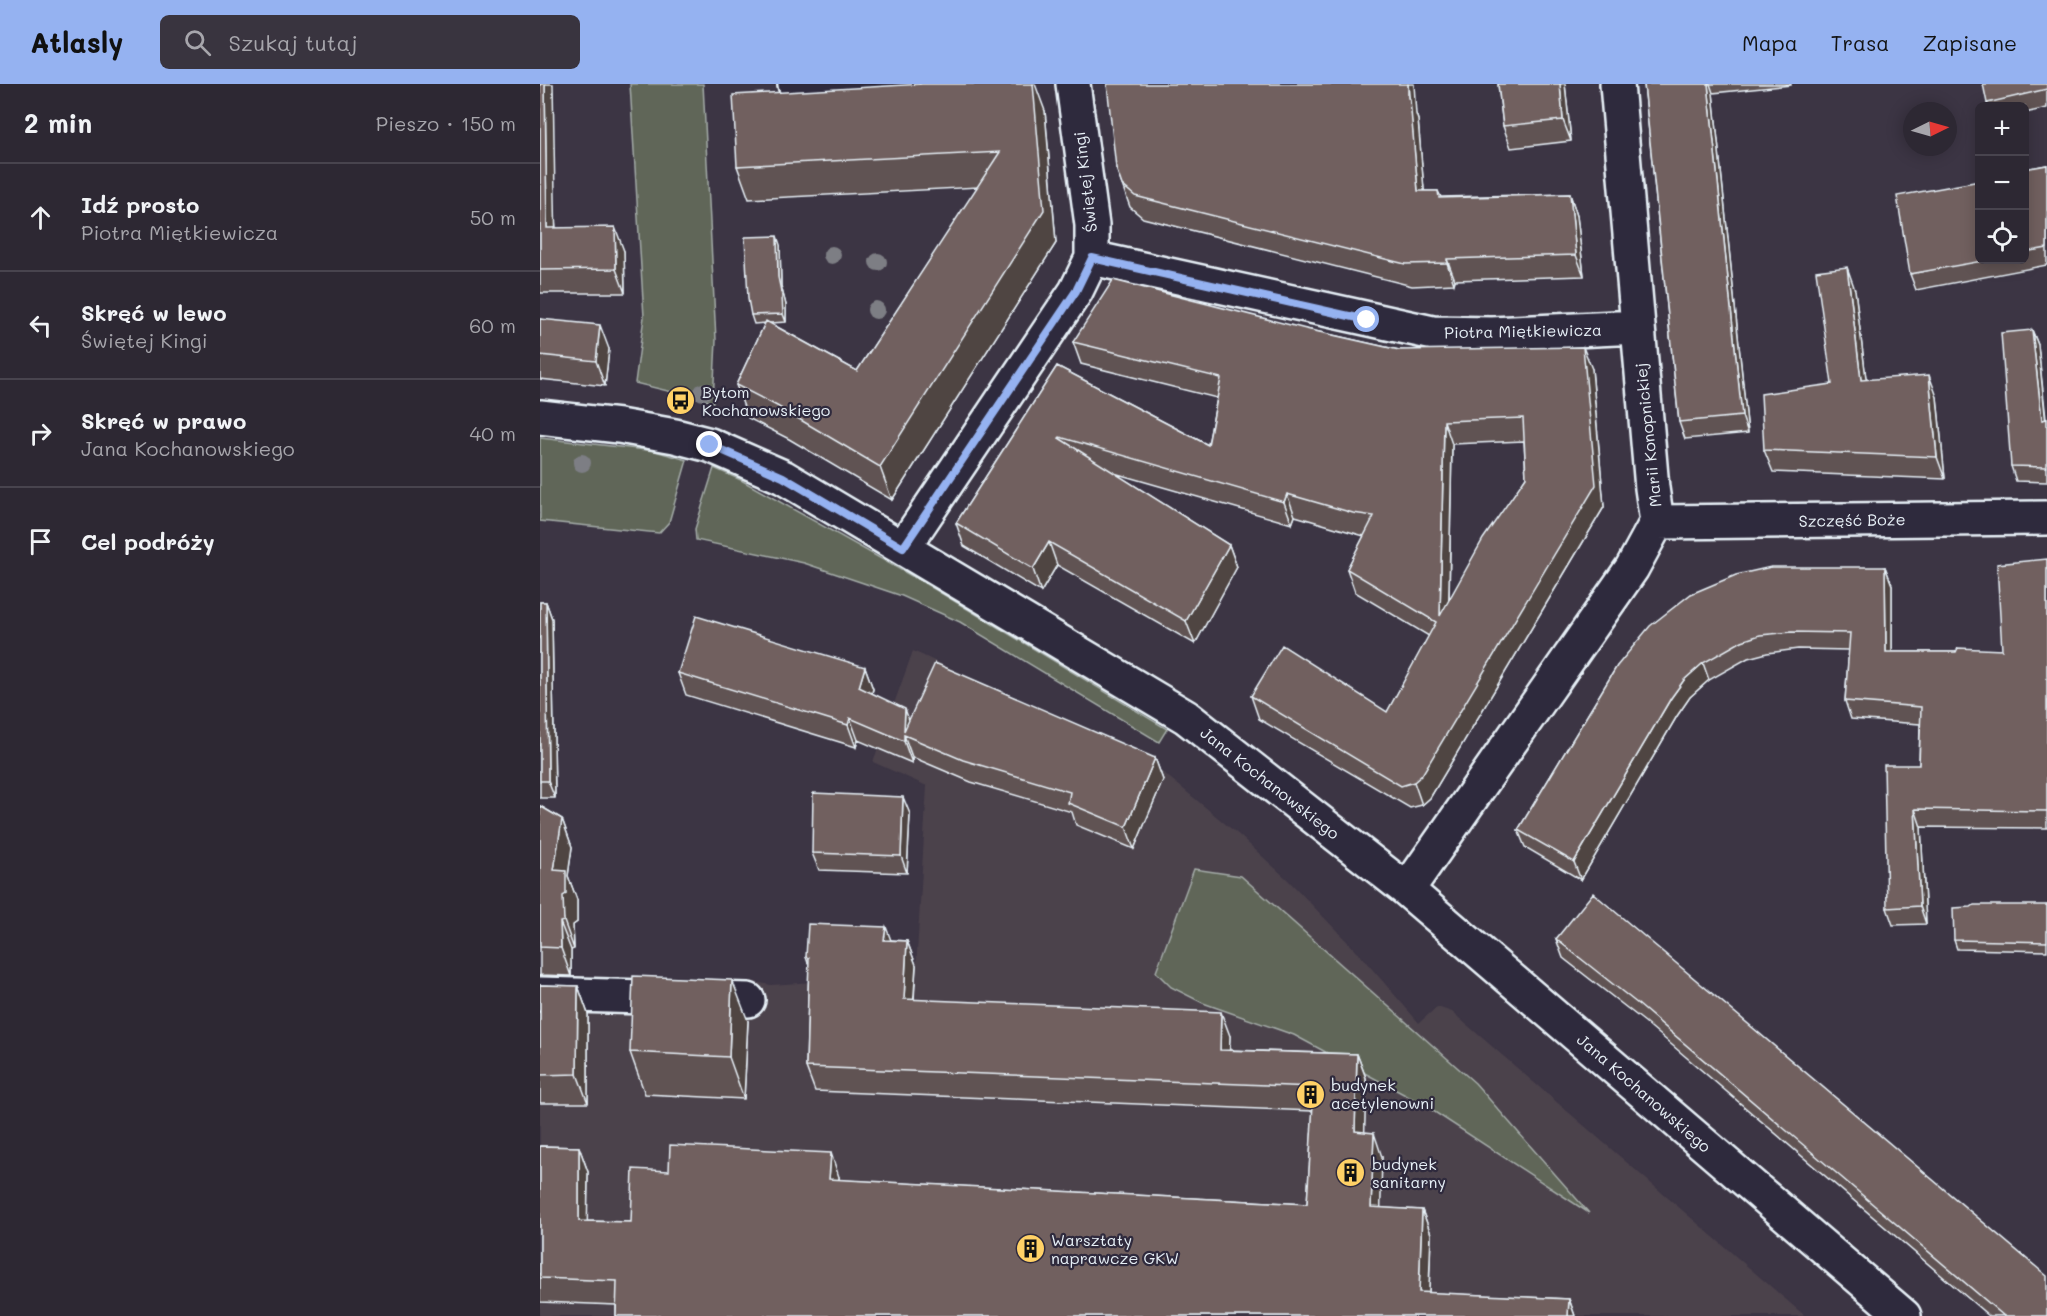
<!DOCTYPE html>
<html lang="pl">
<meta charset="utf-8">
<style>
body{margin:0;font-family:Mali,sans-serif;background:#39343f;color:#f1f3f6}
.controls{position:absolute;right:18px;top:18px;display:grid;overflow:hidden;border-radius:9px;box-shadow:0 3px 15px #0003}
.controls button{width:54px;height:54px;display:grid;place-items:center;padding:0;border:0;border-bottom:2px solid #48444e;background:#2d2833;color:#f1f3f6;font:30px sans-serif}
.compass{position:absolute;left:1363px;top:18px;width:54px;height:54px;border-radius:50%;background:#2d2833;box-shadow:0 3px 15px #0003;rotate:85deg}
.stop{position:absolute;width:18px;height:18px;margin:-14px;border:4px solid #95b2f1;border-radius:50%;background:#fff}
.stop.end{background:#95b2f1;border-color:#fff;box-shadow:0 2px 6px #0008}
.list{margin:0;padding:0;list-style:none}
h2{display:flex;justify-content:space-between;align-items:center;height:78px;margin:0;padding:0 24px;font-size:26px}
h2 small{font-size:20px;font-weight:400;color:#a7a6ac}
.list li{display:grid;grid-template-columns:39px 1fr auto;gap:18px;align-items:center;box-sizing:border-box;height:108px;padding:0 24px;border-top:2px solid #48444e}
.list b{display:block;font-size:22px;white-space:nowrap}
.list p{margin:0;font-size:20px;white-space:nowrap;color:#a7a6ac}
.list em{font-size:20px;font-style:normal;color:#a7a6ac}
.icon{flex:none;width:33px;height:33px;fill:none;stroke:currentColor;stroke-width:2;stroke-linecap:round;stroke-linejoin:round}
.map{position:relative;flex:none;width:1507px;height:1232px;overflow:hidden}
header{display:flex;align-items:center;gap:36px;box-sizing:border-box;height:84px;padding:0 30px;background:#95b2f1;color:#111}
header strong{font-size:28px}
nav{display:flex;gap:33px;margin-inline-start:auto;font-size:21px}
.search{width:420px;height:54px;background:#39343f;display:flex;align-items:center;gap:15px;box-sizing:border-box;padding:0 21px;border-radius:9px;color:#a7a6ac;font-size:22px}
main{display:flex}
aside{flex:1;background:#2d2833}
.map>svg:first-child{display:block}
.built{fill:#4c424c}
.green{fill:#606659;stroke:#a4aca8;stroke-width:1.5}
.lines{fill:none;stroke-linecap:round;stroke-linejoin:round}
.minor-casing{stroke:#e8f1f8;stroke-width:38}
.minor{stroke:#2f2a3d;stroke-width:33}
.tree{fill:#7d7e84}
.wall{fill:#615352;stroke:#e8f1f8;stroke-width:1.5;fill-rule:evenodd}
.shaded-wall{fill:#4f4442;stroke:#e8f1f8;stroke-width:1.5}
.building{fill:#71615f;stroke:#e8f1f8;stroke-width:1.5;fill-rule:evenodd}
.route{stroke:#95b2f1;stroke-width:8}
.labels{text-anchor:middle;stroke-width:4.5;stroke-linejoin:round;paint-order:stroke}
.street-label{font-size:16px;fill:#e8f1f8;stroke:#2f2a3d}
.poi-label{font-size:16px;fill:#e8f1f8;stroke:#2f2a3d;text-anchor:start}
</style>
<header>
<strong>Atlasly</strong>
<div class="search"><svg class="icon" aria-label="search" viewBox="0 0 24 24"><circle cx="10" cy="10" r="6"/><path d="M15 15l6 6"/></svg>Szukaj tutaj</div>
<nav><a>Mapa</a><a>Trasa</a><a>Zapisane</a></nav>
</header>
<main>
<aside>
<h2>2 min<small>Pieszo · 150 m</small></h2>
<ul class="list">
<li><svg class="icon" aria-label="ahead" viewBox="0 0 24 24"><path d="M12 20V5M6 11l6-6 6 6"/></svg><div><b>Idź prosto</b><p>Piotra Miętkiewicza</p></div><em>50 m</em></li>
<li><svg class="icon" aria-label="left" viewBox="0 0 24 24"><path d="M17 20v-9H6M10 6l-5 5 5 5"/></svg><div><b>Skręć w lewo</b><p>Świętej Kingi</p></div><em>60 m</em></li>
<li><svg class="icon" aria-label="right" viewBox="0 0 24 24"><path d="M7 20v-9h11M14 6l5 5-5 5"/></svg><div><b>Skręć w prawo</b><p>Jana Kochanowskiego</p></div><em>40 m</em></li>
<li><svg class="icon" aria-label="arrive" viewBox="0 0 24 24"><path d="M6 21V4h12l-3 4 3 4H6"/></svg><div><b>Cel podróży</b></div></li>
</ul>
</aside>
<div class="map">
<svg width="1507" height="1232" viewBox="0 0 1507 1232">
<rect width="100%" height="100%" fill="#3c3544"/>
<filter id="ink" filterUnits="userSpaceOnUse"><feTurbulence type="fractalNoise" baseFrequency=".0167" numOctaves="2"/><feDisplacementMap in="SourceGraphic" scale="12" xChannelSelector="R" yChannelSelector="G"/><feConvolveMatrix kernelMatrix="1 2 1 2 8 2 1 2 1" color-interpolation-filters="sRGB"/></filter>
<g filter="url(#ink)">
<path class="built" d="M373,567L470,612L625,690L700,752L748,796L819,870L879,939L897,923L912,928L1265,1232H0V930L48,929L207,937L209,897L231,901L274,898L375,903L387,702L333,678Z"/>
<path class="green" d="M90,0H163L176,256L173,318L95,299L104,233Z
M0,354L115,367L147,376L129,438L119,449L0,437Z
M174,384L201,396L386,500L627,645L619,658L420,538L362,512L264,479L156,456L155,445Z
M654,785L701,792L935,999L1049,1129L884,1021L754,951L663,919L631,903L616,888Z"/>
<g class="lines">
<defs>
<path id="minor" d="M255,0L276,6L362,0
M552,174L893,249L952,250L1098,243
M0,333L79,342L135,352L170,361L243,393L646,633L867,806L1364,1232
M1117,438L1507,434
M363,464L536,207L552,174V141L533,0
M867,806L1092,484L1117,438L1112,404L1077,0
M0,910L208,916"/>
</defs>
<use href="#minor" class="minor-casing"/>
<use href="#minor" class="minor"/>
</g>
<g class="tree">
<circle cx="292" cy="171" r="9"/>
<circle cx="338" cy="178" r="9"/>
<circle cx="336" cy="226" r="9"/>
<circle cx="163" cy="308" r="9"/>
<circle cx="42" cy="379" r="9"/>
</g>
<path class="wall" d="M0,0L16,144L84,167L85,209H0Z
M958,0H1025L1031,57L971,64L963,42Z
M1104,0H1251V1L1173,9L1208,349L1145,355L1139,338Z
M1507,0V24L1485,29V22H1448L1447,19Z
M505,27L516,159L352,416L249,355L208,334L196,301L225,239L214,240L211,231L240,161L241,202L246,221V238L230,239L317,287L438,103L209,115L197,82Z
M876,30L878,36L884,107H898L901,113L1030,110L1037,132L1044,192L915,196L914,200L872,202L603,134L590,123L576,84Z
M1507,81V181L1376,206L1370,190L1440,176H1485V85Z
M1315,206L1326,295L1397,313L1405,395L1233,388L1224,366L1292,300Z
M0,235L69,265L65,302L0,295Z
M766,245L859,266L1052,285L1064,423L890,714L882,721L870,724L719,635L711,612L847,628L889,552L815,508L807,485L824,452L755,432L752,440L574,389L689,461L697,483L655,560L517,481L501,508L424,462L416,439L517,282L668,361L677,314L541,280L533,258ZM984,357L986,393L909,516L912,360Z
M1492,246L1498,261L1506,335H1507V398L1476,397L1471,382Z
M1507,475V744L1381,743L1386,840L1353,841L1347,824L1379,681L1380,640L1311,635L1305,617L1309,566L1258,565L1227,569L1208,574L1169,596L1150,613L1137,632L1041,796L985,763L978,746L1077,582L1345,483L1352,501V568H1416L1462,566Z
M0,518H6L12,535L15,714H0Z
M325,583L333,605L332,609L369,636L615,674L623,696L594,765L536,741L532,728L431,698L372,673V679L318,656L316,663L146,611L138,589Z
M0,722L22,735L32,763L28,792L37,816V838L33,841L34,865L31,866V892L0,891Z
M370,730L367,789L279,786L272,769Z
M1507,821V867L1417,865L1414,856Z
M1016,855L1507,1232H1449L1105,938L1023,874Z
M351,856L367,857L376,881L374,916L690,952L689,966L817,970L826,994L824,1048L842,1073L840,1124L882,1126L891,1150L889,1209L1029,1215L1035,1232H76V1221L0,1218V1062L39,1063L48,1088L47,1137L91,1138L129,1087L299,1093V1096L767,1120L773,1027L275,1007L266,983L269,882L266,873Z
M0,901L38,902L48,930V1019H0Z
M208,937L204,1015L105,1010L90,968Z"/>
<path class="shaded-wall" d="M5,0H13L16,168L7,144Z
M493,0H495L505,27L516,159L352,416L340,383Z
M868,0H874L876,30L878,36L886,128L878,107Z
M1020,0H1025L1031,57L1023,36Z
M1168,0H1170L1173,9L1208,349L1202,332Z
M1030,110L1037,132L1044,192L1036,171Z
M75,143L84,167L85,209L76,185Z
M237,152L240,161L241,202L246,221V238L243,230L238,193Z
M907,175L915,196L914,200L907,179Z
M1307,183L1315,206L1329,318L1321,296Z
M60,241L69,265L65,302L56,277Z
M1492,246L1498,261L1507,350L1502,336Z
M1043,263L1052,285L1064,423L890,714L882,721L874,698Z
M1389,291L1397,313L1405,395L1397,373Z
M904,337L912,360L908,555L900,532Z
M747,410L755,432L752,440L744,418Z
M509,458L517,481L501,508L493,485Z
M689,461L697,483L655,560L646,537Z
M1345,483L1352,501V585L1346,568Z
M6,518L12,535L15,714L8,697Z
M1163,579L1169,596L1150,613L1137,632L1041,796L1034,778L1131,614L1144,596Z
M325,583L333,605L327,625L319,603Z
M365,625L373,647H364Z
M310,634L318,656L316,663L308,641Z
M364,651L372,673V679L364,657Z
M615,674L623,696L594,765L586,743Z
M363,713L370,730L367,789L361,772Z
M1375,725L1381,743L1386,840L1380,822Z
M22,735L32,763L28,792L37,816V838L33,841L34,865L24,837L14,786Z
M20,838L31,866V892L21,864Z
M346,843L355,867L344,856Z
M367,857L376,881L372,940L364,915Z
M192,896L208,937L204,1015L189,973Z
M38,902L48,930V1019L37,990Z
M681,928L690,952L689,990L680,966Z
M817,970L826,994L824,1072L815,1047Z
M834,1049L842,1073L840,1148L831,1123Z
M39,1063L48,1088L47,1161L39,1137Z
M291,1069L299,1093L297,1120L289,1095Z
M882,1126L891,1150L888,1232L879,1208Z
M1029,1215L1035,1232H1028Z"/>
<path class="building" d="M0,0H5L7,144L75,143L76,185L0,186Z
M382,0H493L504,126L340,383L237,322L196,301L226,237L317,287L460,68L197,82L193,11Z
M567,0H868V14L870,15L878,107H898L899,114L1030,110L1036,171L907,175V179L865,180L595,112L582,101L576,84Z
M958,0H1020L1023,36L963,42Z
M1104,0H1168L1202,332L1139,338Z
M1443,0H1507V5L1447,19Z
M1507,81V164L1485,168V85Z
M1440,97V176H1448L1370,190L1357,112Z
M237,152L238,193L242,212L243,230L211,231L208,215L205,153Z
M1307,183L1321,296L1389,291L1397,373L1224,366L1221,310L1292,300L1276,187Z
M573,196L766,245L859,266L1043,263L1056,401L882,691L874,698L861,702L711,612L742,561L847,628L896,538L807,485L834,432L813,429L747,410L744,418L520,353L519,354L689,461L646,537L509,458L493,485L416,439L517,282L668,361L681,294L533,258ZM983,334L986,393L943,455L900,532L904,337Z
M0,235L60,241L56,277L0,271Z
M1492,246L1502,336L1507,335V383L1471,382L1461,249Z
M1507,475V727L1375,725L1380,822L1347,824L1344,681H1379L1381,623L1305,617L1310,549L1251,548L1220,551L1202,557L1163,579L1144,596L1131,614L1034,778L978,746L1077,582L1110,542L1151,510L1196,491L1231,483H1345L1346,568H1416L1418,564L1462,566L1457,480Z
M0,518H6L8,697H0Z
M156,532L325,583L319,603L365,625L364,647L395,579L615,674L586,743L528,719L530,708L423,676L364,651V657L310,634L308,641L138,589Z
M273,709L363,713L361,772L272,769Z
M0,722L22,735L14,786L26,787V810L23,812L24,837L20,838L21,864L0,863Z
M1053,809L1507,1192V1232H1464L1098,920L1016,855Z
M1434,821H1507V858L1414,856L1413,824L1431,823Z
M268,840L346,843L344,856L367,857L364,915L681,928L680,966L817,970L815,1047L834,1049L831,1123L882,1126L879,1208L1029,1215L1028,1232H76L77,1197L0,1194V1062L39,1063V1137L91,1138L93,1085L129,1087L130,1061L291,1069L289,1095L767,1120L774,1003L266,983L269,874L266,873Z
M93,892L192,896L189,973L90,968Z
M0,901L38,902L37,990L0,991Z"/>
</g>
<g class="lines" filter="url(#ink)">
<path class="route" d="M170,361L243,393L363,464L536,207L552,174L827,236"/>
</g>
<defs>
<symbol id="bus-disc" viewBox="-11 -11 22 22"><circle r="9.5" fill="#ffd166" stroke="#2f2a3d"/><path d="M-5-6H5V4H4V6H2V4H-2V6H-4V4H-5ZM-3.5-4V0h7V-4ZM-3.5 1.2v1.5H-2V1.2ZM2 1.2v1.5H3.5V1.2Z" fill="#111"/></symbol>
<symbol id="building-disc" viewBox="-11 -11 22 22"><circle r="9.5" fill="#ffd166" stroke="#2f2a3d"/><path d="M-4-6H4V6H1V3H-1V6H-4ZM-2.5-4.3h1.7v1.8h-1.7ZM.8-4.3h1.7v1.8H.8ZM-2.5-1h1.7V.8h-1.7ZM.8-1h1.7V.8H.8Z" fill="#111"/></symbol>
</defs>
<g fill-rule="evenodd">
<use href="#bus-disc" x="124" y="300" width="33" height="33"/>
<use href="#building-disc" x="754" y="994" width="33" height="33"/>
<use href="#building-disc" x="794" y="1072" width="33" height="33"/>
<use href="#building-disc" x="474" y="1148" width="33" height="33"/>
</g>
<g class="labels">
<g class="street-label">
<text transform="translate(545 98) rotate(-97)" y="6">Świętej Kingi</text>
<text transform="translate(983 247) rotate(-1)" y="6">Piotra Miętkiewicza</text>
<text transform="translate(1108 351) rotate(-96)" y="6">Marii Konopnickiej</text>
<text transform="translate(1312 436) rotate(-1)" y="6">Szczęść Boże</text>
<text transform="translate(730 699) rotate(38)" y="6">Jana Kochanowskiego</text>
<text transform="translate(1104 1009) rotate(41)" y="6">Jana Kochanowskiego</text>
</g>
<g class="poi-label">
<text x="162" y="314">Bytom<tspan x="162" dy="18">Kochanowskiego</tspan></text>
<text x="791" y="1007">budynek<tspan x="791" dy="18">acetylenowni</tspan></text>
<text x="832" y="1086">budynek<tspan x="832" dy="18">sanitarny</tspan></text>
<text x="511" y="1162">Warsztaty<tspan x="511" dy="18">naprawcze GKW</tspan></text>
</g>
</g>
</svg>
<div class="controls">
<button>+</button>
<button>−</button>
<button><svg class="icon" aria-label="locate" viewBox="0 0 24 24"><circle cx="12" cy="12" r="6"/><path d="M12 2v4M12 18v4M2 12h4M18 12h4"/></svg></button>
</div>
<svg class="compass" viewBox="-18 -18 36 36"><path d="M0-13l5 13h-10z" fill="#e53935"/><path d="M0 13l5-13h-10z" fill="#a7a6ac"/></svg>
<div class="stop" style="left:827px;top:236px"></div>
<div class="stop end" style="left:170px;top:361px"></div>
</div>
</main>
